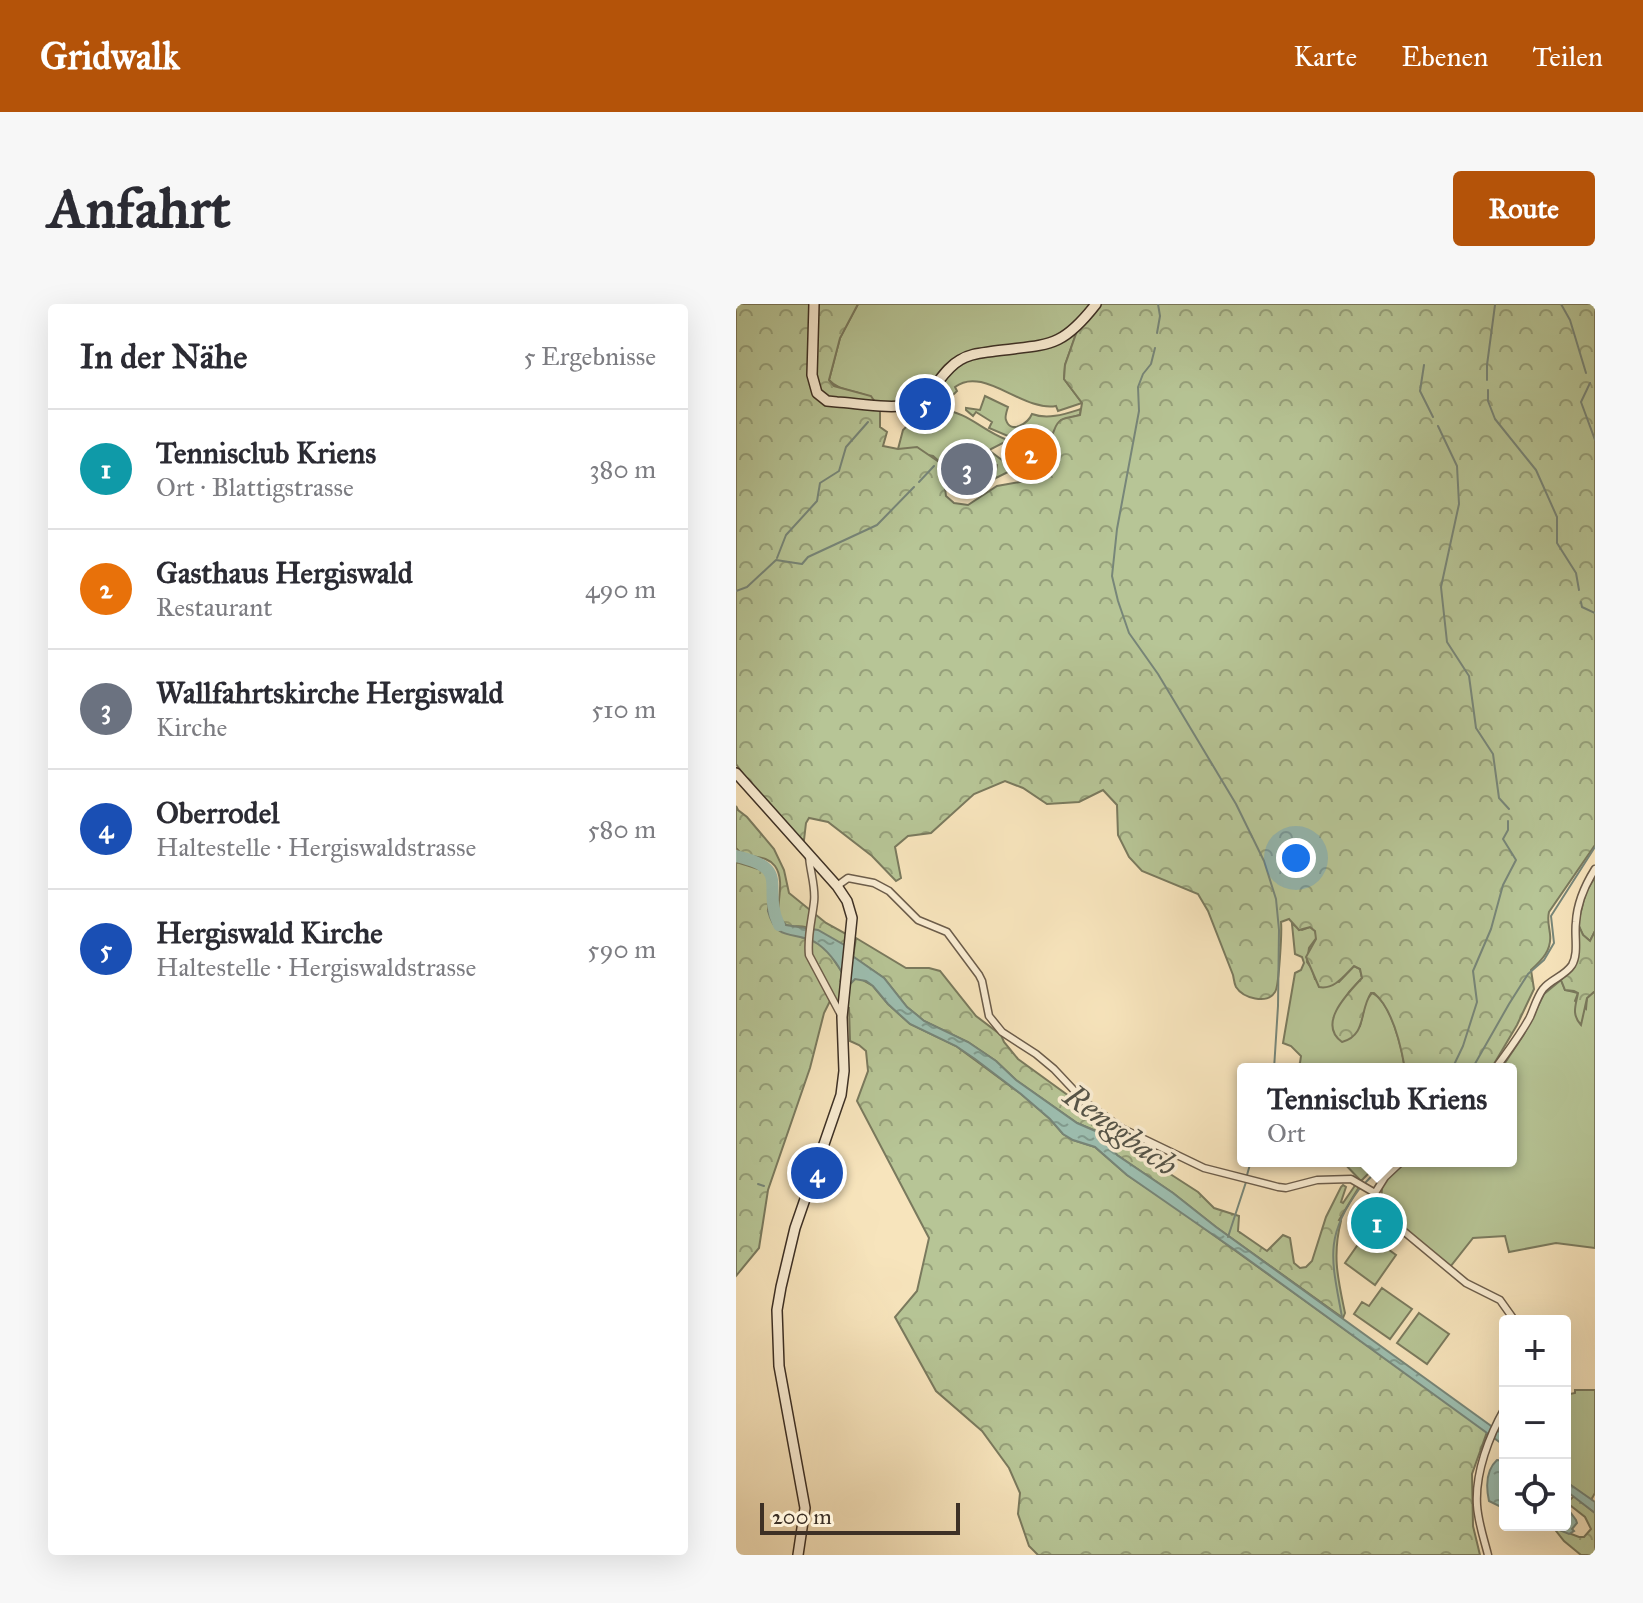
<!DOCTYPE html>
<html lang="de">
<meta charset="utf-8">
<style>
body{margin:0;font-family:"IM FELL Great Primer",serif;background:#f7f7f7;color:#2b2b33}
.controls{position:absolute;right:24px;bottom:24px;display:grid;overflow:hidden;border-radius:8px;box-shadow:0 8px 32px #0002}
.controls button{width:72px;height:72px;display:grid;place-items:center;padding:0;border:0;border-bottom:2px solid #e1e1e2;background:#fff;color:#2b2b33;font:40px sans-serif}
.scale{position:absolute;left:24px;bottom:20px;width:200px;box-sizing:border-box;padding-left:8px;border:4px solid #3d3025;border-top:0;font-size:22px;line-height:28px;white-space:nowrap;color:#3d3025;-webkit-text-stroke:6px #faedd3;paint-order:stroke}
.you{position:absolute;left:560px;top:554px;width:28px;height:28px;margin:-20px;border:6px solid #fff;border-radius:50%;background:#1a73e8;box-shadow:0 0 0 12px #1a73e833}
.badge{display:grid;place-items:center;width:52px;height:52px;border-radius:50%;background:#b45309;color:#fff;font-size:26px;font-weight:700}
.pin{position:absolute;translate:-50% -50%;border:4px solid #fff;box-shadow:0 2px 8px #0006}
.popup{position:absolute;left:501px;top:759px;width:280px;height:104px;box-sizing:border-box;display:grid;place-content:center;border-radius:8px;background:#fff;filter:drop-shadow(0 2px 6px #0005);font-size:26px;white-space:nowrap;color:#7c7c81}
.popup b{font-size:30px;color:#2b2b33}
.popup::after{content:'';position:absolute;left:50%;top:100%;margin-left:-16px;border:16px solid transparent;border-top-color:#fff}
.list{margin:0;padding:0;list-style:none}
h2{display:flex;justify-content:space-between;align-items:center;height:104px;margin:0;padding:0 32px;font-size:34px}
h2 small{font-size:26px;font-weight:400;color:#7c7c81}
.list li{display:grid;grid-template-columns:52px 1fr auto;gap:24px;align-items:center;box-sizing:border-box;height:120px;padding:0 32px;border-top:2px solid #e1e1e2}
.list b{display:block;font-size:30px;white-space:nowrap}
.list p{margin:0;font-size:26px;white-space:nowrap;color:#7c7c81}
.list em{font-size:26px;font-style:normal;color:#7c7c81}
.icon{flex:none;width:44px;height:44px;fill:none;stroke:currentColor;stroke-width:2;stroke-linecap:round;stroke-linejoin:round}
.map{position:relative;flex:none;width:859px;height:1251px;overflow:hidden;border-radius:8px}
header{display:flex;align-items:center;gap:48px;box-sizing:border-box;height:112px;padding:0 40px;background:#b45309;color:#fff}
header strong{font-size:38px}
nav{display:flex;gap:44px;margin-inline-start:auto;font-size:28px}
.intro{display:flex;align-items:center;justify-content:space-between;box-sizing:border-box;height:192px;padding:0 48px}
h1{margin:0;font-size:56px}
.button{padding:20px 36px;border-radius:8px;background:#b45309;color:#fff;font-size:28px;font-weight:700}
main{display:flex;gap:48px;padding:0 48px}
aside{flex:1;background:#fff;border-radius:8px;box-shadow:0 8px 32px #0002}
.map>svg:first-child{display:block}
.green{fill:#b7c596;stroke:#7a7a5e;stroke-width:2}
.forest{fill:url(#forest-crowns);stroke:#7a7a5e;stroke-width:2}
.water{fill:url(#water-ripples);stroke:#778679;stroke-width:2}
.lines{fill:none;stroke-linecap:round;stroke-linejoin:round}
.stream{stroke:#778679;stroke-width:2}
.river{stroke:#9dbfb1;stroke-width:12}
.street-casing{stroke:#6c5d4b;stroke-width:9}
.secondary-casing{stroke:#3d3025;stroke-width:12}
.street{stroke:#faedd3;stroke-width:6}
.secondary{stroke:#faedd3;stroke-width:9}
.labels{text-anchor:middle;stroke-width:7;stroke-linejoin:round;paint-order:stroke}
.water-label{font-size:32px;font-style:italic;fill:#555448;stroke:#faedd3}
</style>
<header>
<strong>Gridwalk</strong>
<nav><a>Karte</a><a>Ebenen</a><a>Teilen</a></nav>
</header>
<div class="intro"><h1>Anfahrt</h1><a class="button">Route</a></div>
<main>
<aside>
<h2>In der Nähe<small>5 Ergebnisse</small></h2>
<ul class="list">
<li><span class="badge" style="background:#0f9aa8">1</span><div><b>Tennisclub Kriens</b><p>Ort · Blattigstrasse</p></div><em>380 m</em></li>
<li><span class="badge" style="background:#e8710a">2</span><div><b>Gasthaus Hergiswald</b><p>Restaurant</p></div><em>490 m</em></li>
<li><span class="badge" style="background:#6b7280">3</span><div><b>Wallfahrtskirche Hergiswald</b><p>Kirche</p></div><em>510 m</em></li>
<li><span class="badge" style="background:#1a4fb4">4</span><div><b>Oberrodel</b><p>Haltestelle · Hergiswaldstrasse</p></div><em>580 m</em></li>
<li><span class="badge" style="background:#1a4fb4">5</span><div><b>Hergiswald Kirche</b><p>Haltestelle · Hergiswaldstrasse</p></div><em>590 m</em></li>
</ul>
</aside>
<div class="map">
<svg width="859" height="1251" viewBox="0 0 859 1251">
<defs>
<pattern id="forest-crowns" width="20" height="18" patternUnits="userSpaceOnUse" patternTransform="scale(2)"><rect width="20" height="18" fill="#b7c596"/><path d="M2 6a3 3 0 1 1 6 0M12 15a3 3 0 1 1 6 0" fill="none" stroke="#96a07a"/></pattern>
<pattern id="water-ripples" width="26" height="14" patternUnits="userSpaceOnUse" patternTransform="scale(2)"><rect width="26" height="14" fill="#9dbfb1"/><path d="M2 4q2-2 4 0t4 0M15 11q2-2 4 0t4 0" fill="none" stroke="#819c90"/></pattern>
</defs>
<rect width="100%" height="100%" fill="#f7e4bc"/>
<filter id="stains"><feTurbulence type="fractalNoise" baseFrequency=".0025" numOctaves="4"/><feColorMatrix values="0 0 0 0 .2 0 0 0 0 .09 0 0 0 0 .02 0 0 0 .5 -.17"/></filter>
<radialGradient id="worn" r=".72"><stop offset=".6" stop-color="#630" stop-opacity="0"/><stop offset="1" stop-color="#630" stop-opacity=".3"/></radialGradient>
<path class="green" d="M122,0H356L337,23L314,37L238,48L190,88L188,86L178,92L179,95L166,98H140C127,85 105,90 93,76L104,34Z
M341,27L329,61L328,75L346,99L322,107L320,102C287,108 247,61 219,83L221,87L218,90L191,109L182,110L177,106L196,97L195,95L212,69L230,56L305,44Z
M249,92L272,103C271,106 269,114 270,116C275,131 292,119 296,110C312,116 329,110 345,105L344,111L325,116L317,132L311,137L309,148L304,158L306,136L303,135V130H295L294,133L281,131L279,135L253,124L256,118L240,108L237,112L230,106V104L244,106Z
M206,106C229,107 248,127 269,135V138L255,145L254,147L275,163L274,167L258,175L261,161L246,154V151L220,143L214,147L206,160L197,152L162,145L167,126L177,116H187Z
M859,573V627L854,637L847,631L843,623H841L850,588Z
M556,620L566,626L574,623L579,627L581,633L573,644L571,658L576,665L579,675L603,678L618,662L624,665L626,674L613,688L598,713L624,722L630,697L636,689C655,697 666,745 669,765H555L564,759L565,752L555,742L547,739L559,669L565,666L568,659L566,653L559,650Z
M825,676L829,686L842,689L839,697L850,705L851,694L859,687V944L820,939L773,948L769,932L737,934L714,963C696,948 633,906 648,879C653,871 663,864 671,857H775V765H765L788,730L808,690Z
M606,857H645L625,877Z
M630,929L660,951L639,981L609,959Z
M646,984L676,1005L654,1035L618,1010L626,998L633,1002Z
M683,1009L713,1030L691,1060L661,1039Z
M839,1086H859V1189L855,1196L829,1177V1091L839,1089Z"/>
<path class="forest" d="M0,0H122L104,34L93,76L98,82L135,92L144,106V123L151,128L147,142L162,145L181,143L206,160L210,192L218,199L232,201L261,182L295,176L309,148L311,137C320,130 317,121 325,116C330,113 338,113 344,111L346,99L328,75L329,61L341,27L363,0H859V541L813,608C811,616 813,621 814,630C816,646 806,656 795,666L798,685L781,721L755,765H669C665,742 656,704 638,689H635C623,707 631,731 606,738C581,720 611,690 626,674L624,665L618,662C608,672 598,686 583,683L570,653L580,635L579,627L574,623L563,626L553,615L545,618C546,627 543,683 539,688C531,701 507,694 500,683C498,679 498,675 497,671L472,607L462,590L406,567L393,553L382,531L381,501L367,486L343,498L311,500L287,484L269,477L238,490L195,529L172,532L159,543L165,574L160,577L136,552L92,518L73,514L70,519L68,536L64,535L12,477L0,460Z
M0,502L2,506L11,513L38,545L48,566L53,589L90,619L112,631L110,642C97,636 83,627 69,623C63,621 56,624 50,621C32,613 53,582 39,562C28,548 10,557 0,544Z
M0,558C40,570 34,566 32,607L65,633L79,637L92,647L106,668L104,702L101,697H94L88,709L74,764L32,886L23,944L0,972Z
M843,622L847,631L854,637L859,627V687L851,694L845,721C835,710 840,701 842,689L838,687L829,686L825,676C845,655 842,651 841,623Z
M120,634L170,664H193L204,667L240,712L265,731L268,738L282,755L344,800L395,839L397,848L428,866L462,888L478,904L503,912L502,927L531,947L547,931L554,934L558,959L564,964L570,963L576,957L590,913L605,883L607,881L610,883L605,898L607,899L620,880L623,883L603,916L605,917C596,952 602,975 609,1009L607,1014L480,923L437,889L381,851L365,829L341,819L280,776L260,757L232,738L188,717L171,703L148,674L117,653Z
M123,674L137,682L152,700L174,720L220,742L285,790L314,815L327,830L337,836L359,843L391,871L436,901L751,1128L736,1170L737,1222L744,1251H302L293,1242L282,1210L284,1189L273,1164L246,1127L200,1087L159,1013L181,987L193,934L121,797L132,767L130,747L123,741L114,737L113,704H111L113,681L119,675Z
M838,1192L859,1209V1251H845L828,1237L817,1223L843,1233H848L855,1225L849,1213L835,1202L831,1204L829,1201Z"/>
<path class="water" d="M42,604V612L50,621L82,626L110,642L118,653L148,674L171,703L181,711L188,717L232,738L260,757L280,776L341,819L364,829L370,833L381,851L437,889L480,923L769,1132V1142L499,946L391,871L359,843L337,836L327,830L314,815L285,790L239,755L220,742L174,720L152,700L137,682L130,677L119,675L113,681C105,666 96,650 82,640C61,625 41,641 32,607Z
M761,1156L769,1157V1205L753,1197C750,1183 749,1167 761,1156Z
M829,1177L859,1198V1209L829,1186Z
M829,1201L840,1216L841,1219L836,1225L838,1227L833,1230L811,1221H829Z"/>
<g class="lines">
<path class="stream" d="M825,0L834,16L850,69
M421,29L424,12L422,0
M419,44L415,60L407,70L402,83L403,107L381,225L376,272L382,297L393,329L422,370L500,500L528,557L540,595L543,626L542,702L538,765
M688,61L684,87L697,113
M751,76V61L759,1
M854,79L845,98L859,136
M752,86V97L759,115L800,166L821,213V239L840,269L843,286
M702,122L721,162L723,200L705,283L711,338L733,372L740,424L757,450L763,494L773,505
M183,178L198,162
M41,254L50,231L81,197L84,179L103,167L110,143L132,118
M0,287L11,283L40,256L66,260L72,253L141,221L178,183
M845,298L846,303L859,309
M716,765L727,742L741,698L737,667L755,625L767,581L780,556L767,535L772,526V517
M736,765L773,700L792,670L808,656L818,639L815,612L859,543
M511,871L515,857
M629,879L650,857
M22,880L28,882
M492,933L510,878
M606,1013C596,957 587,933 624,884"/>
<path class="river" d="M0,552C57,565 25,582 43,621"/>
<defs>
<path id="street" d="M73,552C74,568 80,583 78,598C76,616 71,633 73,651L105,711
M101,582L112,574L138,579L153,587L182,616L211,628L243,671L246,677L253,712L266,728L300,750L318,765L349,798L385,824L468,864L542,883L550,884L581,876L615,875L639,889
M759,765C771,748 784,732 794,713C798,704 801,693 807,685C815,675 829,672 836,661C843,649 838,631 840,618C841,599 849,581 859,565
M639,889L650,910L665,925L730,979L764,996L779,1017
M639,889L649,873L666,857
M752,1251C748,1235 742,1218 741,1201C739,1169 753,1132 769,1104"/>
<path id="secondary" d="M78,0L76,71L81,89L91,97L101,98C120,99 158,106 175,100C198,93 204,67 224,56C235,49 247,49 259,47C313,40 325,45 360,0
M0,469L101,582L111,597L116,614L106,713L108,767L105,791L59,924L45,983L41,1006L43,1062L69,1204L62,1251"/>
</defs>
<use href="#street" class="street-casing"/>
<use href="#secondary" class="secondary-casing"/>
<use href="#street" class="street"/>
<use href="#secondary" class="secondary"/>
</g>
<g class="labels">
<g class="water-label">
<text transform="translate(385 826) rotate(36)" y="11">Renggbach</text>
</g>
</g>
<rect width="100%" height="100%" filter="url(#stains)"/>
<rect width="100%" height="100%" fill="url(#worn)"/>
</svg>
<div class="controls">
<button>+</button>
<button>−</button>
<button><svg class="icon" aria-label="locate" viewBox="0 0 24 24"><circle cx="12" cy="12" r="6"/><path d="M12 2v4M12 18v4M2 12h4M18 12h4"/></svg></button>
</div>
<div class="scale">200 m</div>
<div class="you"></div>
<div class="pin badge" style="left:641px;top:919px;background:#0f9aa8">1</div>
<div class="popup"><b>Tennisclub Kriens</b>Ort</div>
<div class="pin badge" style="left:295px;top:150px;background:#e8710a">2</div>
<div class="pin badge" style="left:231px;top:165px;background:#6b7280">3</div>
<div class="pin badge" style="left:81px;top:869px;background:#1a4fb4">4</div>
<div class="pin badge" style="left:189px;top:100px;background:#1a4fb4">5</div>
</div>
</main>
